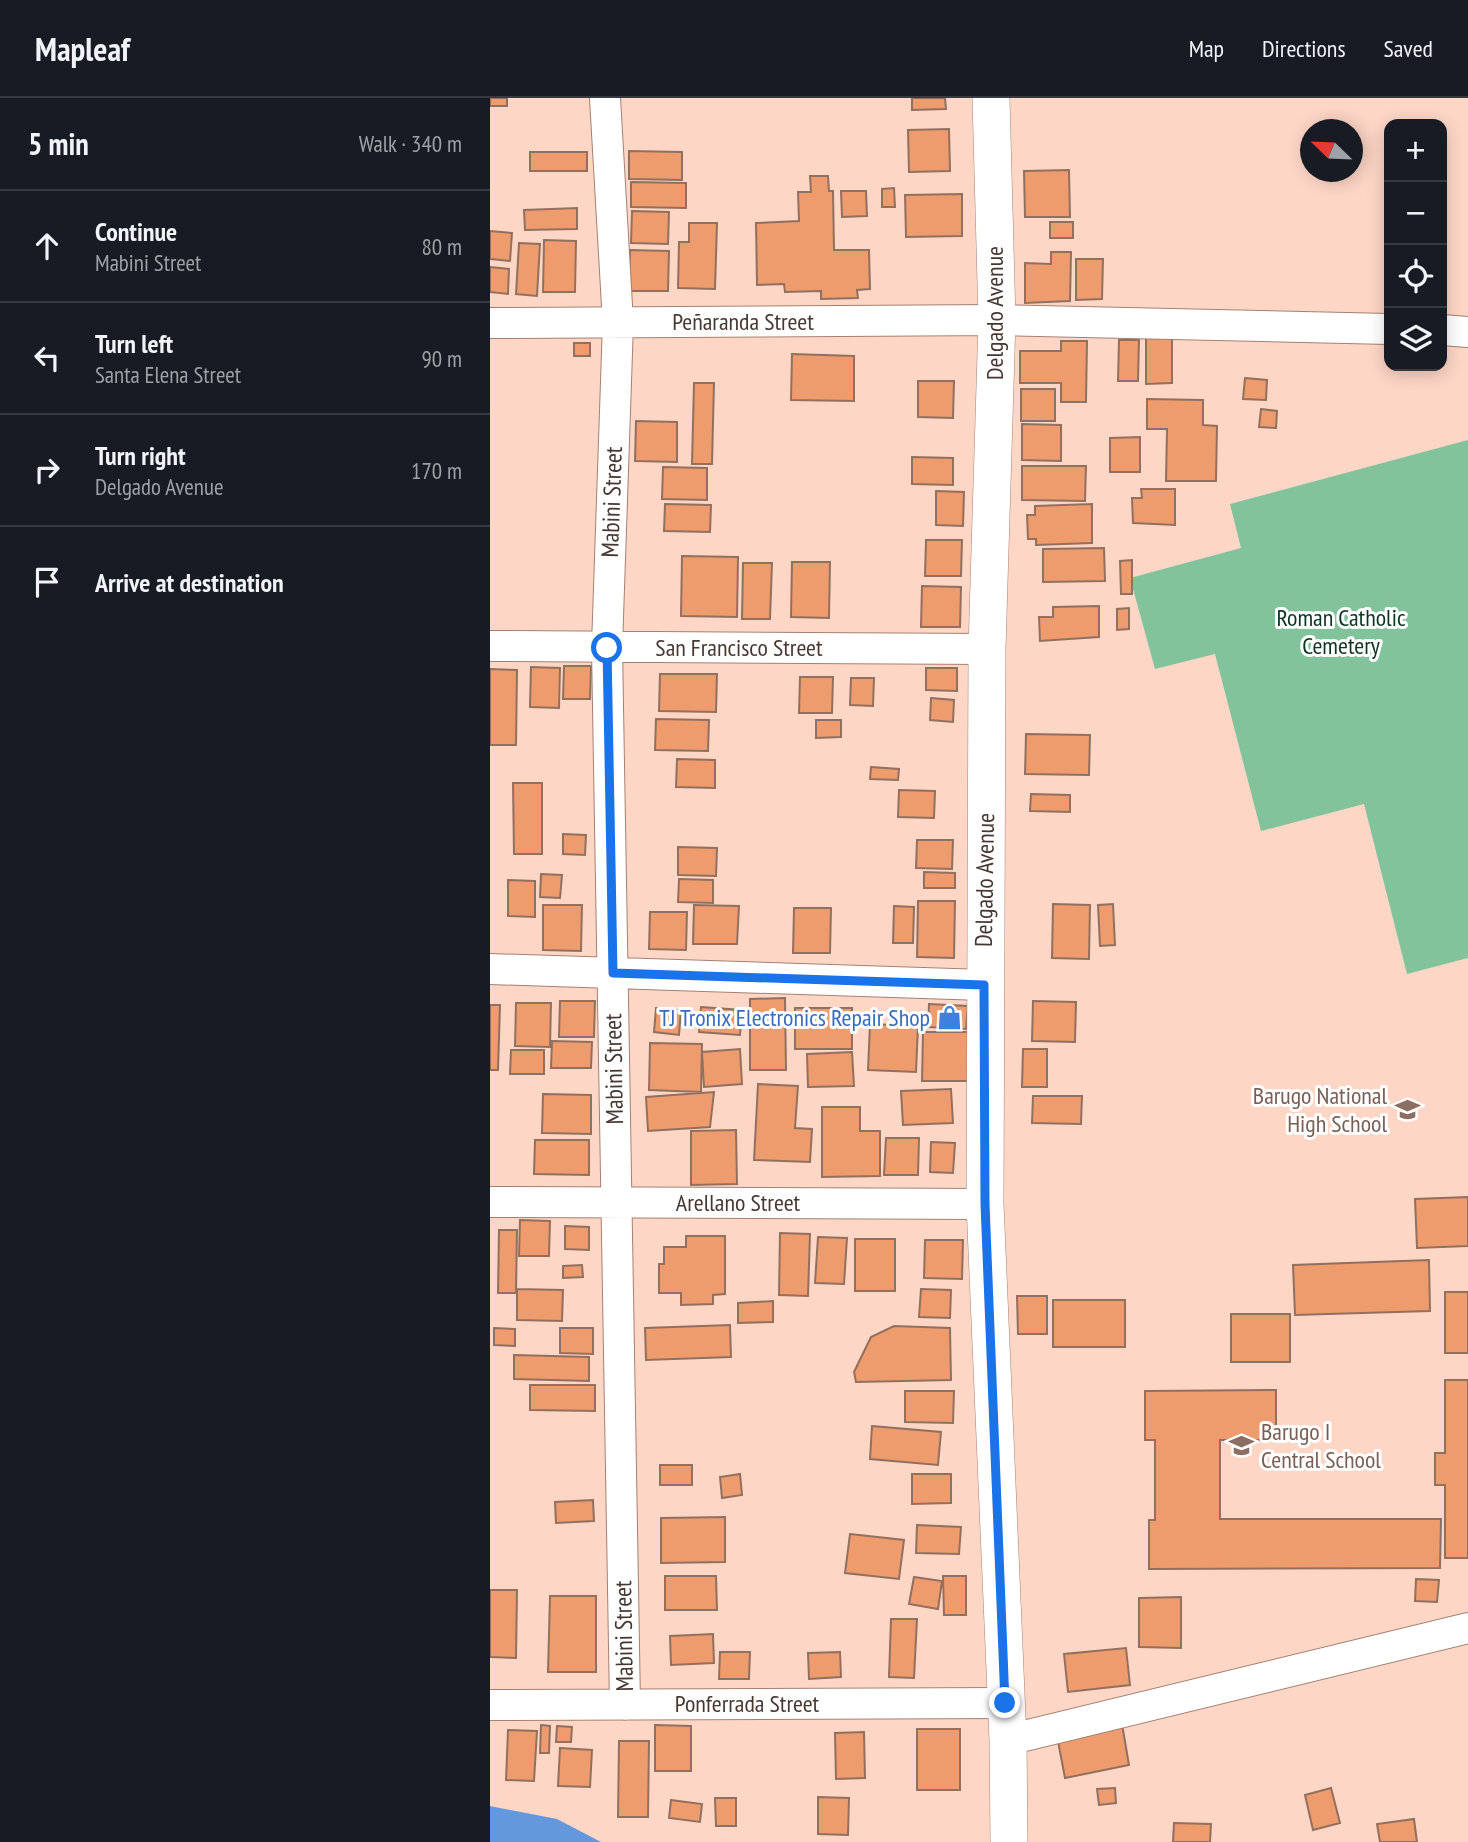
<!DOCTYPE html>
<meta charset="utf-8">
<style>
body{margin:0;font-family:"PT Sans Narrow",sans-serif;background:#20242c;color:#f1f3f6}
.controls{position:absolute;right:21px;top:21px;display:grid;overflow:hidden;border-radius:14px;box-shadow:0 4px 18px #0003}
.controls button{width:63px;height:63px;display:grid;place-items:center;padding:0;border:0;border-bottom:2px solid #363941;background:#171b24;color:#f1f3f6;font:35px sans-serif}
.compass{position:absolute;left:810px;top:21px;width:63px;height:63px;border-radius:50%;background:#171b24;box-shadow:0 4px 18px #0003;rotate:293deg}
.stop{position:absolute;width:21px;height:21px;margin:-16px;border:5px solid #1a73e8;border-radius:50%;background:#fff}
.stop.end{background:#1a73e8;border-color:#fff;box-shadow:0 2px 7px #0008}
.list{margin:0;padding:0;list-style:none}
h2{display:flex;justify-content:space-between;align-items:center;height:91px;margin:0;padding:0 28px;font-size:30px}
h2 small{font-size:23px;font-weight:400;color:#9ea1a6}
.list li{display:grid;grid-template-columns:46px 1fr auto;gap:21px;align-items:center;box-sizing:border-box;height:112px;padding:0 28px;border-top:2px solid #363941}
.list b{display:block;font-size:26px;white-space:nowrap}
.list p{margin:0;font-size:23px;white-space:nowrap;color:#9ea1a6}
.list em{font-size:23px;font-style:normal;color:#9ea1a6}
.icon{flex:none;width:38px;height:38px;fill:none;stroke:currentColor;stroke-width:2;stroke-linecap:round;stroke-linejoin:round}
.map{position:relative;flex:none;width:978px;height:1744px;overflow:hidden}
header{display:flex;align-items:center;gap:42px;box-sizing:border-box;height:98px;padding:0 35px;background:#171b24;border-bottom:2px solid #363941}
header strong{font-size:33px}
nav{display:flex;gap:38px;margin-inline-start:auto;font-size:24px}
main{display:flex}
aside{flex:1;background:#171b24}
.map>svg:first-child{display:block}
.green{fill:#82c39c}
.water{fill:#6498dd}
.building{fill:#ee9b6d;stroke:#92705f;stroke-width:2}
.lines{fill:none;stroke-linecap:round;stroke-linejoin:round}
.minor-casing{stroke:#a58072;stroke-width:32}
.major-casing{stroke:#a58072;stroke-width:38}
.minor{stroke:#fff;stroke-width:30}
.major{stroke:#fff;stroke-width:37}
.route{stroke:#1a73e8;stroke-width:9}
.labels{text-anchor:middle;stroke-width:6;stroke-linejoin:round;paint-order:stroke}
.street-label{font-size:24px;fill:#473731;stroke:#fff}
.park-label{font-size:24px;fill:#0c3420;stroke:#fff}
.shop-label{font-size:24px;fill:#366cbe;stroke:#fff;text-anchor:end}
.education-label{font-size:24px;fill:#785e54;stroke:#fff;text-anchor:end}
</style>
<header>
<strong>Mapleaf</strong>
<nav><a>Map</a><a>Directions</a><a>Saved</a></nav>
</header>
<main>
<aside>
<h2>5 min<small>Walk · 340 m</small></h2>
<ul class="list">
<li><svg class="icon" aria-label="ahead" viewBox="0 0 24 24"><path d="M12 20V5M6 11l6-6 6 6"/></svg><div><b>Continue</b><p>Mabini Street</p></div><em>80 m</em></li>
<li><svg class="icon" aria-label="left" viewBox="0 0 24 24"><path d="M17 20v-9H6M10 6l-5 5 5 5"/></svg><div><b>Turn left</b><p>Santa Elena Street</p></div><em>90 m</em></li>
<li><svg class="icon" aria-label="right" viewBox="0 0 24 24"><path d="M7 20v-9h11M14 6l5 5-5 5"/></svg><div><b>Turn right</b><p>Delgado Avenue</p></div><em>170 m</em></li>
<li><svg class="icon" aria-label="arrive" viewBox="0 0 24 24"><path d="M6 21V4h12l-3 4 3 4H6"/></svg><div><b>Arrive at destination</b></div></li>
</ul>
</aside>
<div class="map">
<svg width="978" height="1744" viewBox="0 0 978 1744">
<rect width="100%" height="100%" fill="#fed6c6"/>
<path class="green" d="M978,342V860L917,876L874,706L771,733L725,556L665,571L640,480L751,450L740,406Z"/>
<path class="water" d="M0,1708L67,1721L111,1744H0Z"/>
<path class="building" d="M0,0H17V8H0Z
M422,0H455L456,11L422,12Z
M459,31L460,73L419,74L418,32Z
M139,53L192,54V82L139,81Z
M40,54H97V73H40Z
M579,72L580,119H535L534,73Z
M320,78H338L339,93H343L344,152H379L380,191L367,192L368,200L331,201V193L295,194L294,186L267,187L266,125L309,123L308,94H321Z
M141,84L196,85V110L141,109Z
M404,90L405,109H392V91Z
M351,93H376L377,118L352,119Z
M472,96V138L416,139L415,97Z
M87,110V131L35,132L34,112Z
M142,113L179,114L178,146L141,145Z
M560,124H583V140H560Z
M199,125H227L225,191L188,190L189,144H199Z
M0,133L22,135L20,163L0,161Z
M54,142L86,143L85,194H53Z
M29,145L50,146L47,198L26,196Z
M140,152L179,153L178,193H139Z
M561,154H581L580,203L535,205V165L561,166Z
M586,161H613L612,201L586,202Z
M0,169L19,171L18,196L0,194Z
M656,239H682V285L656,286Z
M629,242H649L648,283H628Z
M571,243H597L596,304H571V285H530V253H571Z
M84,245H100V258H84Z
M302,256L364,258V303L301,302Z
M755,280L777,282L776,302L753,301Z
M428,283H464L463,320L428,319Z
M204,285H224L222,366H202Z
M531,291H565V323H531Z
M657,301L713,302V327L727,328L726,383H676L677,331H657Z
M771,311L787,313L786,330L769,329Z
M146,323L187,324V364L145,363Z
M532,326L571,327V363L532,362Z
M650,339V374H620V340Z
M422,359L463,360V387L422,386Z
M532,368H596L595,403L532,402Z
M173,369L217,370V402L172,401Z
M651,391H685V427L643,425L642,400H652Z
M446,393L474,394L473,428L446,427Z
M175,406L221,407L220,434L174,433Z
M602,406V445L546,447V441H538L537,417H545V408Z
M436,442H472L471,478H435Z
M614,450L615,483L553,484V451Z
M192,458L248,459L247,519L191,518Z
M642,462V496H631L630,463Z
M302,464H340L339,520L301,519Z
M253,465H282L280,521H252Z
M432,488L471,489L470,529H431Z
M609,508V539L550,543L549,519H563V509Z
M639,510V531L627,532V511Z
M74,568H101L100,601H73Z
M41,569L70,570L69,610L40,609Z
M436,570H467V593L436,592Z
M0,571L27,572L26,647H0Z
M170,576H227L226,614L169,613Z
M310,579H343L342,615H309Z
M361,580H384L383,608L360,607Z
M441,600L464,602L463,624L440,622Z
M166,621L219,622L218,653L165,652Z
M326,622H351V639L326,640Z
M536,636L600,637L599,677L535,676Z
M187,661L225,662V690L186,689Z
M381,669L409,671L408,682L380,681Z
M23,685H52V756H24Z
M409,692L445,693L444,720L408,719Z
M541,696L580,697V714L540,713Z
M73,736L96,737L95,757L73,756Z
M427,742H463L462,771L426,770Z
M188,749L227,750L226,778L188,777Z
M434,774L465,775V790H434Z
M51,776L72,777L70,800L50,799Z
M189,781L223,782V805L188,804Z
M18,782L45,783V819L18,818Z
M428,803H465L464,860L427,859Z
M563,806L600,807L599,861L562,860Z
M623,806L625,847L610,848L608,807Z
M53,807H92L91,853L53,852Z
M204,807L249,808L247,846H203Z
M404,808L424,809L423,845H403Z
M304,810H341L340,855H303Z
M160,814H197L196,852L159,851Z
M295,900L296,972H260V901Z
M70,903H105L104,939H69Z
M543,903L586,904L585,944L542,943Z
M26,905H61L60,949L25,948Z
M439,906L478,908L476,931L438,929Z
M0,907H10L8,972H0Z
M211,909L252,912L250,937L209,934Z
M166,910L191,912L189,937L164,934Z
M305,910H362V951H305Z
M380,926L428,928L426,974L378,972Z
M433,934H479L478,983H432Z
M62,943L102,944L101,970H61Z
M160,945L212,946L211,994L159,992Z
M250,951L252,986L214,989L212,954Z
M533,951H557V989H532Z
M21,952H54V976H20Z
M362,954L364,988L318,989L317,956Z
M268,986L308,988L305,1030L322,1031L320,1064L264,1062Z
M461,991L463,1025L413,1027L411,993Z
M224,994L220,1029L158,1033L156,999Z
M53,996L101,997V1036L52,1035Z
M543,998H592L591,1026L542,1025Z
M332,1009H370V1033H390V1078L332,1079Z
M246,1032L247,1086L201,1087V1033Z
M396,1040H429L428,1077H394Z
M45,1042H99V1077L44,1076Z
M441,1044L465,1045L463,1075L440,1074Z
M978,1099V1148L927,1150L925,1101Z
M30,1122L60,1123L59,1158H29Z
M75,1128L99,1129V1152L75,1151Z
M9,1132H27L26,1195H8Z
M290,1135L320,1136L318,1198L289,1197Z
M196,1138H235V1196L223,1197V1206L191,1207V1195H169V1166H174V1149H196Z
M328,1139L357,1140L354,1186L325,1185Z
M365,1141H405V1193H365Z
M435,1142H473L472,1181L434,1180Z
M939,1162L940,1213L805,1217L803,1167Z
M92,1167L93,1179L73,1180V1168Z
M27,1191L73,1192L72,1223L27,1222Z
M431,1191L461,1192L460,1220L429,1219Z
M955,1194H978V1255H955Z
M527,1198H557V1236H528Z
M563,1202H635V1249H563Z
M283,1203V1224L248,1225V1205Z
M741,1216H800V1264H741Z
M240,1227L241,1259L156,1262L155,1230Z
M404,1228L460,1230L461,1282L366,1284L364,1274L381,1239Z
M4,1230L25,1231V1248L4,1247Z
M70,1230H103V1256L70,1255Z
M24,1257L99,1259V1283L24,1281Z
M955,1282H978V1460H955V1387H945V1355H955Z
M40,1287H105V1313L40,1312Z
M786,1292V1342H730V1421H951L950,1470L659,1471V1422H665V1342H655V1293Z
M415,1293H464L463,1325L415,1324Z
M382,1328L451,1334L448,1367L380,1361Z
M170,1367H202V1387H170Z
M250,1376L252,1397L232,1400L230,1379Z
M422,1376H461V1405L422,1406Z
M103,1402L104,1423L66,1425L65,1404Z
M235,1419V1464L171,1465V1420Z
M427,1427L471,1429L469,1456L426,1455Z
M360,1436L414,1442L409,1481L355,1475Z
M175,1478H226L227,1512H175Z
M453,1478H476V1517H454Z
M424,1479L452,1483L448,1511L419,1506Z
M926,1481L949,1482L947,1504L925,1503Z
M0,1492H27L26,1560L0,1559Z
M60,1498H106V1574H58Z
M691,1499V1550L649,1549V1500Z
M401,1521H427L424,1580L399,1579Z
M223,1536L224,1565L181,1567L180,1538Z
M636,1550L640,1587L578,1594L574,1556Z
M230,1554H260L259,1581H229Z
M350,1554L351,1579L319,1581L318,1555Z
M632,1626L639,1667L575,1680L567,1638Z
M51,1627L60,1628L59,1655H50Z
M165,1627L201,1628V1673H165Z
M67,1628L82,1629L81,1644H66Z
M427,1631H470V1692H427Z
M18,1632L47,1633L44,1683L16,1682Z
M374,1634L375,1680L346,1681L345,1635Z
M129,1643H159L158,1719H128Z
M70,1650L102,1652L100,1689L68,1688Z
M625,1690L626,1705L609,1707L607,1691Z
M841,1690L850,1725L823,1732L815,1697Z
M328,1699L359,1700L358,1737L328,1736Z
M225,1700H246V1728H226Z
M181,1702L212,1706L210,1724L179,1720Z
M924,1721L927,1744H890L887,1726Z
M684,1725L721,1726L720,1744H683Z"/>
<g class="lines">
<defs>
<path id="minor" d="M115,0L128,225L117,549L135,1607
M0,225L507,222L899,231
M952,232L978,234
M0,548L497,551
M0,871L494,887
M0,1104L495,1106
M0,1607L515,1605
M518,1642L978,1530"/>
<path id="major" d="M501,0L507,222L497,551L495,1106L518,1642L519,1744"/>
</defs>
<use href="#minor" class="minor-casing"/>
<use href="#major" class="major-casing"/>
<use href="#minor" class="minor"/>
<use href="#major" class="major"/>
</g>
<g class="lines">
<path class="route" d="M117,550L123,875L494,887L495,1106L515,1605"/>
</g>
<defs>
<symbol id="shop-bare" viewBox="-9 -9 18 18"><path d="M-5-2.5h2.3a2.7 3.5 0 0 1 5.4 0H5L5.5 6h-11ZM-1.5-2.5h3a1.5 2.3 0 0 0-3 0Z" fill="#3f7fe0" stroke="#fff" stroke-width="2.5" paint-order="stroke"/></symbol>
<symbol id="school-bare" viewBox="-9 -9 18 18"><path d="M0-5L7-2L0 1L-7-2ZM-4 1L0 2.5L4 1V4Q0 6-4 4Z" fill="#8d6e63" stroke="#fff" stroke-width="2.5" paint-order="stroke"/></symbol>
</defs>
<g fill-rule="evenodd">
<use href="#shop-bare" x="442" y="902" width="35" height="35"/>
<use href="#school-bare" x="900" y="994" width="35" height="35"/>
<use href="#school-bare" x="734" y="1330" width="35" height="35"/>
</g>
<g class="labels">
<g class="street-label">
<text transform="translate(505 215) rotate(-90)" y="8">Delgado Avenue</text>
<text x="253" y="232">Peñaranda Street</text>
<text transform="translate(122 404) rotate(-88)" y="8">Mabini Street</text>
<text x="249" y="558">San Francisco Street</text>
<text transform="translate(495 782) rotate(-89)" y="8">Delgado Avenue</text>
<text transform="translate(124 971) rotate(-91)" y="8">Mabini Street</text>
<text x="248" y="1113">Arellano Street</text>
<text transform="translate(134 1538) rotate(-91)" y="8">Mabini Street</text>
<text x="257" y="1614">Ponferrada Street</text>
</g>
<g class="park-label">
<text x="851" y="528">Roman Catholic<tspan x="851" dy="28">Cemetery</tspan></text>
</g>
<g class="shop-label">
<text x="440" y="928">TJ Tronix Electronics Repair Shop</text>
</g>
<g class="education-label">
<text x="897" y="1006">Barugo National<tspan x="897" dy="28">High School</tspan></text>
<text x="771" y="1342" text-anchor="start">Barugo I<tspan x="771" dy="28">Central School</tspan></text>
</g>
</g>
</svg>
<div class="controls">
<button>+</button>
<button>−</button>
<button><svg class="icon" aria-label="locate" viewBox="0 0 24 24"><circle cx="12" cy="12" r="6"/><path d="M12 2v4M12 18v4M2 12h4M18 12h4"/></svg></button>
<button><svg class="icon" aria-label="layers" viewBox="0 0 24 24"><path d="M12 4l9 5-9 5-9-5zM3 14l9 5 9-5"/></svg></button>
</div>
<svg class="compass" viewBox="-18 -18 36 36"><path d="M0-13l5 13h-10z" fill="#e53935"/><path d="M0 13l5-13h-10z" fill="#9ea1a6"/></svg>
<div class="stop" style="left:117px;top:550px"></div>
<div class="stop end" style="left:515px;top:1605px"></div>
</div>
</main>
